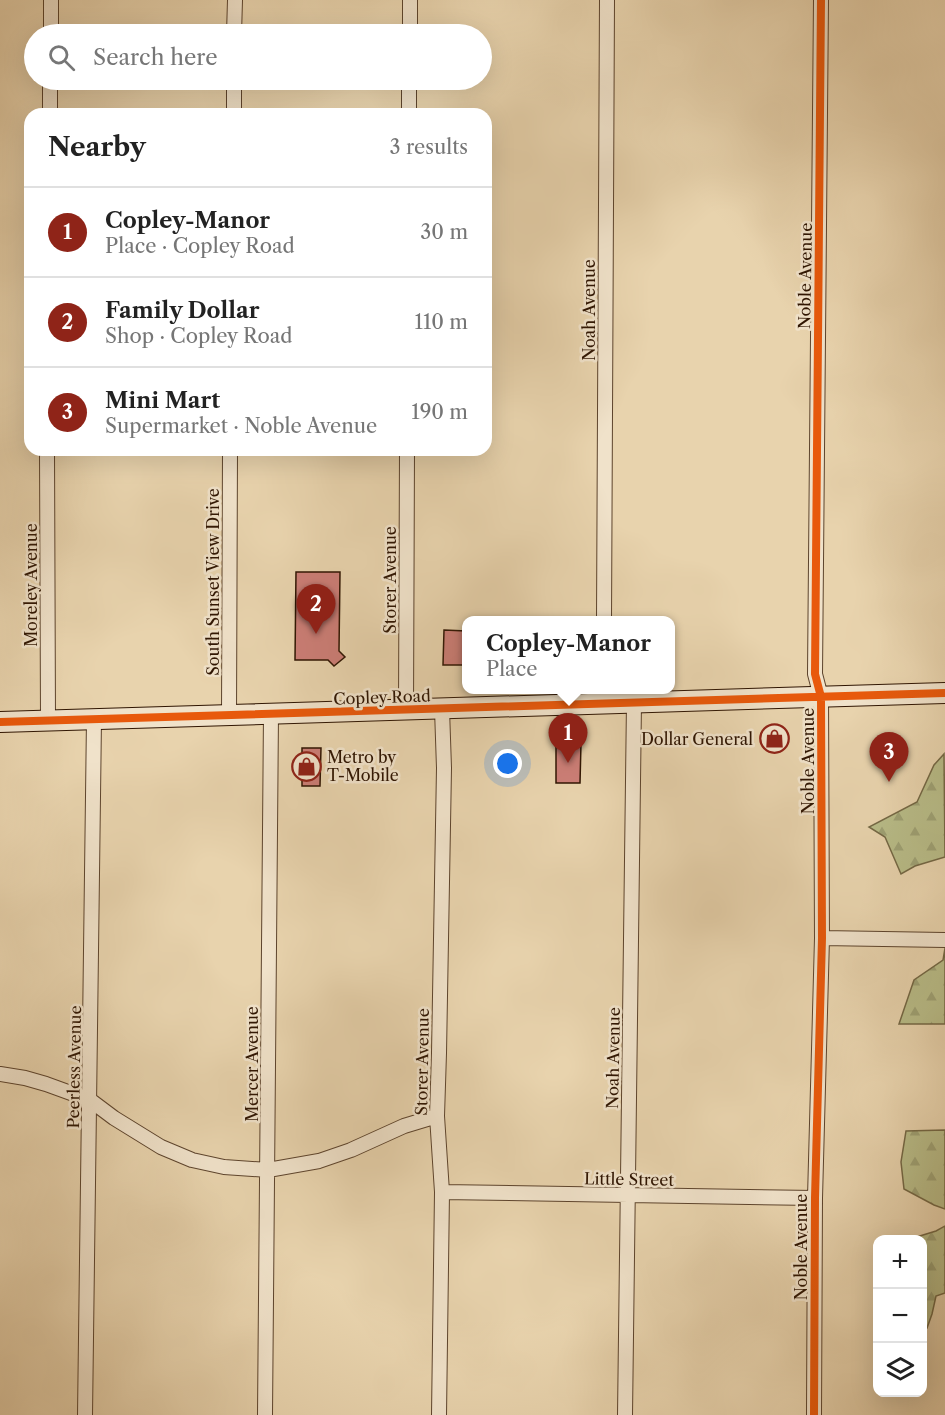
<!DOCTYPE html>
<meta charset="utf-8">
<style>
body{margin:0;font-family:"Libre Caslon Text",serif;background:#f2f2f2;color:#222}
.controls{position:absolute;right:18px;bottom:18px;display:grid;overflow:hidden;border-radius:12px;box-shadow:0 6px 24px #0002}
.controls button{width:54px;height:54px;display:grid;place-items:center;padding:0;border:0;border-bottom:2px solid #e0e0e0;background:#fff;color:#222;font:30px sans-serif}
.you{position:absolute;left:508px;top:764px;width:21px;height:21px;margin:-15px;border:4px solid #fff;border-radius:50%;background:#1a73e8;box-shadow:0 0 0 9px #1a73e833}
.badge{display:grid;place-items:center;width:39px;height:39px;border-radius:50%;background:#8f2418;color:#fff;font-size:20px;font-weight:700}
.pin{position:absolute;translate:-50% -50px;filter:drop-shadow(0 2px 3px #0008)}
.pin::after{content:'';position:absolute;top:32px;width:21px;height:18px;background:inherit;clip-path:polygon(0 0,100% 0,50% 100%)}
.popup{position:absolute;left:462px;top:616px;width:213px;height:78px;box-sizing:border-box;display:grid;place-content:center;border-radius:12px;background:#fff;filter:drop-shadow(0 2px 4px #0005);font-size:20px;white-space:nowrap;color:#767676}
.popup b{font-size:22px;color:#222}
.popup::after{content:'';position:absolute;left:50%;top:100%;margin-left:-12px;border:12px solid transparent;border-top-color:#fff}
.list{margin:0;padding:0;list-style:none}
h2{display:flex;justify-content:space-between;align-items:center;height:78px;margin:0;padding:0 24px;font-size:26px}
h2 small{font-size:20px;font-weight:400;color:#767676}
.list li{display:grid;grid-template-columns:39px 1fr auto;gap:18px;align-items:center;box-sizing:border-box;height:90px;padding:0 24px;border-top:2px solid #e0e0e0}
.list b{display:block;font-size:22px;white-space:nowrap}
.list p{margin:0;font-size:20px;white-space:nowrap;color:#767676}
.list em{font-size:20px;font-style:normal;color:#767676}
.icon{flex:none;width:33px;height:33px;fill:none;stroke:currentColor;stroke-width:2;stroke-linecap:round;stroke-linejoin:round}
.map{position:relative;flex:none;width:945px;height:1415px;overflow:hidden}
.search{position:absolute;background:#fff;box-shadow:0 6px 24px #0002;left:24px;top:24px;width:468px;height:66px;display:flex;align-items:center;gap:15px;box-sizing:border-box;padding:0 21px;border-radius:33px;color:#767676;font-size:22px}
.panel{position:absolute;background:#fff;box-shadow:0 6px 24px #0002;left:24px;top:108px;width:468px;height:348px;border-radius:18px}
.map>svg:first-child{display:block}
.forest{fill:url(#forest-firs);stroke:#746845;stroke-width:1.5}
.building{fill:#cc7e77;stroke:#2f1502;stroke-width:1.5}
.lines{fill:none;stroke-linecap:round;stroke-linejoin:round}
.street-casing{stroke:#5d442d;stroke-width:16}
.secondary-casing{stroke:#2f1502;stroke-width:22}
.street{stroke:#f0e2ca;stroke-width:14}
.secondary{stroke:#f0e2ca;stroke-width:20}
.cycleway-casing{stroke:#f0e2ca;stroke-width:11}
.cycleway{stroke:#e8590c;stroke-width:8}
.labels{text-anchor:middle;stroke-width:5;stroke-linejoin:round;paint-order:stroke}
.street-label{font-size:16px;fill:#2f1502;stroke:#f0e2ca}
.poi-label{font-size:16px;fill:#2f1502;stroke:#f0e2ca;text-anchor:end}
</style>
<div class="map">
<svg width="945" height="1415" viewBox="0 0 945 1415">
<defs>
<pattern id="forest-firs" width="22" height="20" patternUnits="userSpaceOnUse" patternTransform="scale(1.5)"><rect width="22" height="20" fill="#b8bc88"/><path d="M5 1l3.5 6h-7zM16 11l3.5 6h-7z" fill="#9ea174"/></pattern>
</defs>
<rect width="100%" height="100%" fill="#e8d3ad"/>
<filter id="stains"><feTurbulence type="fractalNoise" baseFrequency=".00333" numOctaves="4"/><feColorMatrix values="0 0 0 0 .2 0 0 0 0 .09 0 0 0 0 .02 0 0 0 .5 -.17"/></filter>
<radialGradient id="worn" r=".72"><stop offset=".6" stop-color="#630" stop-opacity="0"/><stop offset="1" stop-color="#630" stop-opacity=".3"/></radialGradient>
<path class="forest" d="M944,754L945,857L915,866L901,874L885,837L869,827L917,802L934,765Z
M945,948V1024H899L914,980L943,960Z
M945,1130V1209L934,1205L904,1189L901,1162L906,1131Z
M945,1226V1293L936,1296L932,1314L927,1328L923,1329L922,1240L910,1239L936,1231Z"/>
<path class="building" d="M296,572H340L339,651L345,657L334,666L328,660H295Z
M444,630L466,631V665H443Z
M556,742L581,743L580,783H556Z
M302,748H321L320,786H302Z"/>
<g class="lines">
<defs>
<path id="street" d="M51,34V0
M234,34L235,0
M410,34V0
M50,114V80
M234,114V80
M409,114V80
M47,450L48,719
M604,620L607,0
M406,709L407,450
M229,714L230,450
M822,938L945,940
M0,1074L25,1078L46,1084L90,1100L114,1118L161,1147L192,1160L224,1167L268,1170L319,1161L351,1150L404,1126L437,1116
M442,1192L815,1198
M85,1415L94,719
M265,1415L271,714
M439,1415L442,1192L437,1116L439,1053L444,768L442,709
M625,1415L634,702
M814,1415L815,1198L822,938L821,697L815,674L821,0"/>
<path id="secondary" d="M0,722L945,693"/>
</defs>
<use href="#street" class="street-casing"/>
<use href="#secondary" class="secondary-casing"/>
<use href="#street" class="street"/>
<use href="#secondary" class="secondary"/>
<defs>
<path id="cycleway" d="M0,722L945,693
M814,1415L815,1198L822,938L821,697L815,674L821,0"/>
</defs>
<use href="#cycleway" class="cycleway-casing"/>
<use href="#cycleway" class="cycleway"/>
</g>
<defs>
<symbol id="shop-ring" viewBox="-11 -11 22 22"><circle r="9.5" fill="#f0e2ca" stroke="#8f2418" stroke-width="1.5"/><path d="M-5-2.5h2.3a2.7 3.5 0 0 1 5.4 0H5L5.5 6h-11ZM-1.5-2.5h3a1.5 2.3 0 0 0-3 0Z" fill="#8f2418"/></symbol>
</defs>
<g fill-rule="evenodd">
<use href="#shop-ring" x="758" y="722" width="33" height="33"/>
<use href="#shop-ring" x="290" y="750" width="33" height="33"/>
</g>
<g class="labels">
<g class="street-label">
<text transform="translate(805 276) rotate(-89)" y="6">Noble Avenue</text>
<text transform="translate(589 310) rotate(-90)" y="6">Noah Avenue</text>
<text transform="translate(390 580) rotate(-90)" y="6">Storer Avenue</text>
<text transform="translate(213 582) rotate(-90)" y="6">South Sunset View Drive</text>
<text transform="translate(31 585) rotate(-90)" y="6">Moreley Avenue</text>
<text transform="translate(382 697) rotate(-2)" y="6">Copley Road</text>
<text transform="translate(808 761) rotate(-90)" y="6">Noble Avenue</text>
<text transform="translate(613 1058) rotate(-89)" y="6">Noah Avenue</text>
<text transform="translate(422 1062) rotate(-89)" y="6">Storer Avenue</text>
<text transform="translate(252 1064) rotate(-90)" y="6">Mercer Avenue</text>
<text transform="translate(74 1067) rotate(-89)" y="6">Peerless Avenue</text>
<text transform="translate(629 1179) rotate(1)" y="6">Little Street</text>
<text transform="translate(801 1247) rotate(-90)" y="6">Noble Avenue</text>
</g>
<g class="poi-label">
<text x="753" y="745">Dollar General</text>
<text x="327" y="763" text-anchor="start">Metro by<tspan x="327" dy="18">T-Mobile</tspan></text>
</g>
</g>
<rect width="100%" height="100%" filter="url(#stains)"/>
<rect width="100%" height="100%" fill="url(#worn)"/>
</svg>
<div class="controls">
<button>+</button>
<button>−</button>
<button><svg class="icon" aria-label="layers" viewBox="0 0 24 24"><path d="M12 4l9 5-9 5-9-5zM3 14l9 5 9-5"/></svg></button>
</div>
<div class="you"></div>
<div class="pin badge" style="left:568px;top:763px">1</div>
<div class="popup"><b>Copley-Manor</b>Place</div>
<div class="pin badge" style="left:316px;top:634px">2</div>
<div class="pin badge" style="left:889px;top:782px">3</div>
<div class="search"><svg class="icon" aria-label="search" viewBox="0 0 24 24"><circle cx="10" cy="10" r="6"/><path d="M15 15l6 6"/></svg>Search here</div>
<section class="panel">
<h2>Nearby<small>3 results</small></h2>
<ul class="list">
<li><span class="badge">1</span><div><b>Copley-Manor</b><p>Place · Copley Road</p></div><em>30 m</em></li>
<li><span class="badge">2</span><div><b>Family Dollar</b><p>Shop · Copley Road</p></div><em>110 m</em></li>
<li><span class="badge">3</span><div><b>Mini Mart</b><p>Supermarket · Noble Avenue</p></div><em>190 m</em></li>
</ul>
</section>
</div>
